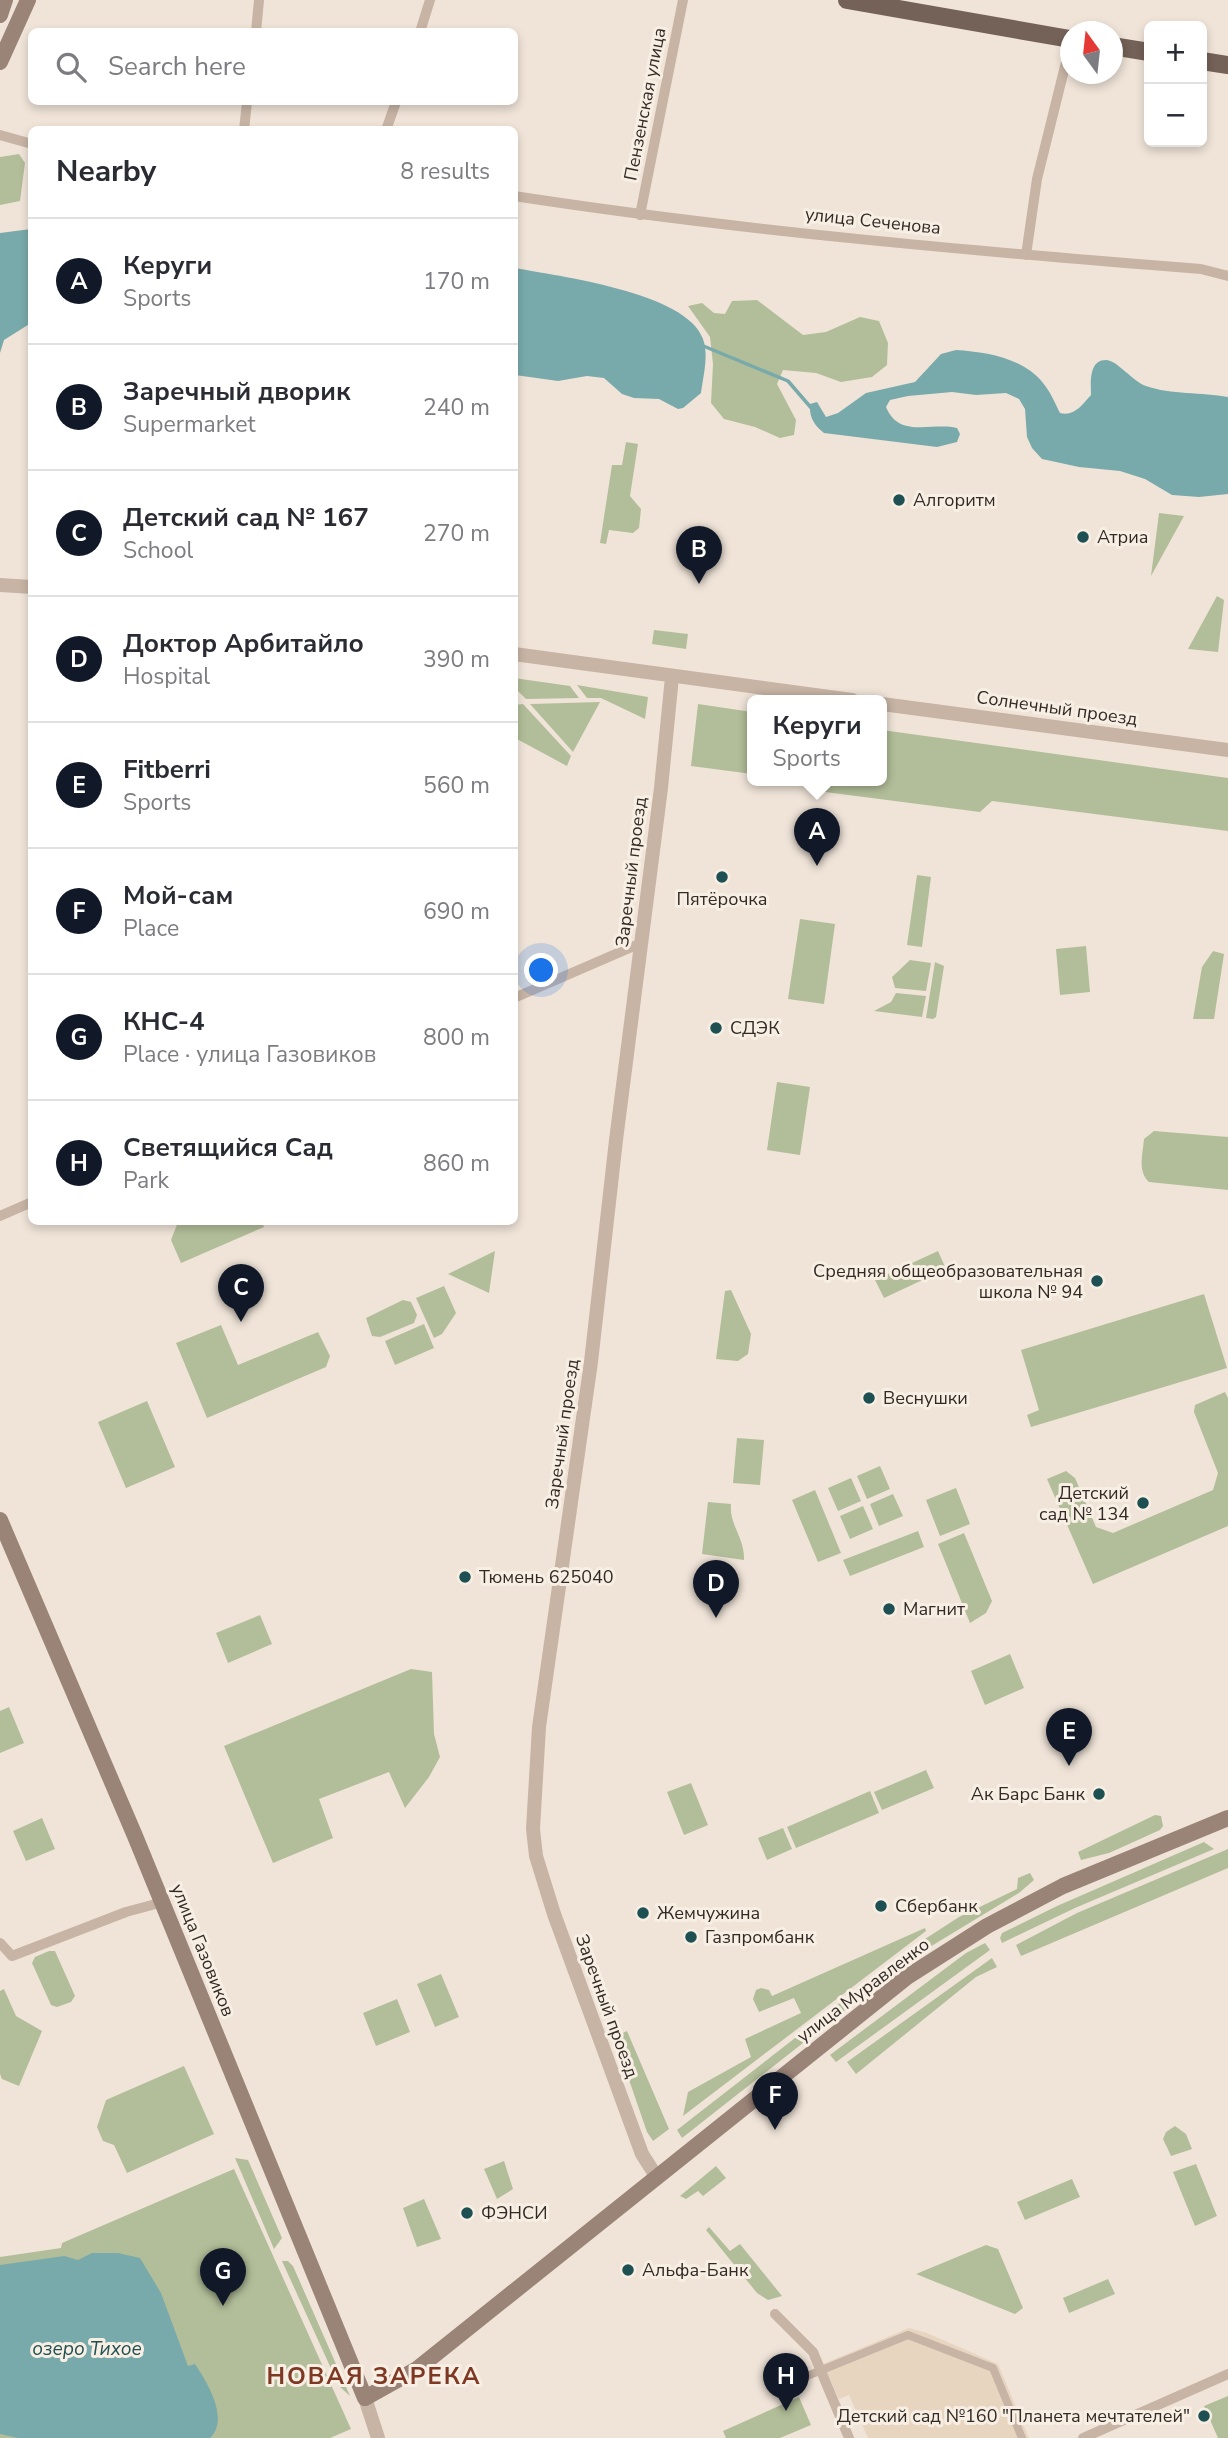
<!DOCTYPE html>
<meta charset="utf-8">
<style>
body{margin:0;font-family:"Nunito Sans",sans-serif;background:#f2f2f3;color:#2b2b33}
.controls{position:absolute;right:21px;top:21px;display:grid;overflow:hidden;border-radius:10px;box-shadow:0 4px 10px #0003}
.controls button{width:63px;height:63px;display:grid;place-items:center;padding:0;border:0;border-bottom:2px solid #e1e1e2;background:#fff;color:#2b2b33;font:35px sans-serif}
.compass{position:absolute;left:1060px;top:21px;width:63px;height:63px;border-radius:50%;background:#fff;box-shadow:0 4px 10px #0003;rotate:345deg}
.you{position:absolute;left:542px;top:971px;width:24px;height:24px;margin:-18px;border:5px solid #fff;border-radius:50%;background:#1a73e8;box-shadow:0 0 0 10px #1a73e833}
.badge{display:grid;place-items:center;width:46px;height:46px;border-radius:50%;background:#111827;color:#fff;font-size:23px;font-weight:700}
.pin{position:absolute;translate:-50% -58px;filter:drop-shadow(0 2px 4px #0008)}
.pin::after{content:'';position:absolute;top:37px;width:24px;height:21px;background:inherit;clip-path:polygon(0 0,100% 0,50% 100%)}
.popup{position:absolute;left:747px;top:695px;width:140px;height:91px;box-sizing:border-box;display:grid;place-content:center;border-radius:10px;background:#fff;filter:drop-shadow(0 2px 5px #0005);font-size:23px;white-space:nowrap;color:#7c7c81}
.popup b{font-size:26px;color:#2b2b33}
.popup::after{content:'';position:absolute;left:50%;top:100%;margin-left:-14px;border:14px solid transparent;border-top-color:#fff}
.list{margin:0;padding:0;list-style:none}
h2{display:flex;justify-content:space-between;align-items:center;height:91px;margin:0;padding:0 28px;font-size:30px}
h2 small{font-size:23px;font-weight:400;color:#7c7c81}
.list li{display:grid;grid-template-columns:46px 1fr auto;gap:21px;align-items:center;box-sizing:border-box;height:126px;padding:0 28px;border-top:2px solid #e1e1e2}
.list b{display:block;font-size:26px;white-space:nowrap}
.list p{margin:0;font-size:23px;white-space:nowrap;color:#7c7c81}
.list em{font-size:23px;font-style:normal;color:#7c7c81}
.icon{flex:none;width:38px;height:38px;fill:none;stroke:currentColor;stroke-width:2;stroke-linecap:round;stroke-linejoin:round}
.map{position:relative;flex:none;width:1228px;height:2438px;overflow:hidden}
.search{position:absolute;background:#fff;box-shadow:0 4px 10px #0003;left:28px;top:28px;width:490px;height:77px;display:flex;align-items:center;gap:18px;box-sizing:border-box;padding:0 24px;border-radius:10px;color:#7c7c81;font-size:26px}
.panel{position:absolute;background:#fff;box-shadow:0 4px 10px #0003;left:28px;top:126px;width:490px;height:1099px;border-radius:10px}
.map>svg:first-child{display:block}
.green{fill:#b2be99}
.plaza{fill:#e7d5c0}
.water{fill:#79aaab}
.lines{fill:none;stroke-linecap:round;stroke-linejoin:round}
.stream{stroke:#79aaab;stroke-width:3.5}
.pedestrian{stroke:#c7b4a5;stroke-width:8}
.minor{stroke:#c7b4a5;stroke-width:10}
.tertiary{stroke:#c7b4a5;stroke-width:14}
.secondary{stroke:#9a8377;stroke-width:16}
.primary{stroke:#746157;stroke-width:18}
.poi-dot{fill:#1e4f52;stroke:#f8efe4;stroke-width:2.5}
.labels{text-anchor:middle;stroke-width:6;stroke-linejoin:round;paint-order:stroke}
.street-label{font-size:18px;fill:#332a26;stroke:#f8efe4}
.poi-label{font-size:18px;fill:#332a26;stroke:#f8efe4;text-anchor:start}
.water-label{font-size:19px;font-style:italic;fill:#1e4f52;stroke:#f8efe4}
.district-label{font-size:24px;font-weight:bold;letter-spacing:2px;fill:#7e3823;stroke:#f8efe4}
</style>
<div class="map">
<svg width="1228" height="2438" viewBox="0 0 1228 2438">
<rect width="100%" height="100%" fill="#f0e4d8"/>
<path class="green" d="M19,154L25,163L20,201L0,205V157Z
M757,300L803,335L826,332L860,317L879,321L888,343L887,365L872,377L841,382L816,373L783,370L777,384L796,420L794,435L780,438L755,427L724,419L711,403L713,364L710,337L688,306L702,303L714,313L725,314L732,301Z
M626,442L638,444L630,496L641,509L639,528L633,533L609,530L606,544L600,543L612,465H622Z
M1159,513L1184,516L1151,576Z
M1217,596L1224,600L1218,652L1188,649Z
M654,630L688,634L686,649L652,644Z
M514,678L570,686L579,698L526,699L515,688Z
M577,685L648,697L645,719L601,698H587Z
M600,702L573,752L530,704Z
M523,704L571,756L567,766L515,738V705Z
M698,704L752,712V774L691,766Z
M882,730L1228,778V831L992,801L980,812L825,792L819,782L806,780H882Z
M917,875L931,877L922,947L907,945Z
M800,919L835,924L824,1004L788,999Z
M1086,946L1090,992L1060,995L1056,949Z
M1213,951L1224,954L1214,1019H1193L1202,967Z
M910,960L931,963L926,991L895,988L892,977Z
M935,962L944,966L936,1017L933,1019L926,1018Z
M896,993L926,996L922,1017L874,1011L891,1002Z
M777,1082L810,1087L800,1155L767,1150Z
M1154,1131L1228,1137V1190L1149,1182C1137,1171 1143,1153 1144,1139Z
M178,1222H262L264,1227L181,1263L171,1240Z
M495,1251L489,1293L448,1274Z
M938,1251L946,1269L884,1298L875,1280Z
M444,1286L456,1313L442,1334L434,1338L416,1298Z
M731,1290L751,1334L748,1354L738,1361L716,1359L725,1291Z
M1204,1294L1227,1368L1031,1427L1027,1415L1039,1410L1021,1350Z
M403,1300L411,1302L417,1315L414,1323L380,1337L372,1336L366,1318Z
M424,1324L434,1348L395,1365L385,1341Z
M221,1325L238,1365L318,1332L330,1356L326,1367L207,1418L176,1343Z
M1225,1392L1228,1398V1526L1093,1584L1047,1479L1066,1471L1075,1478L1096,1527L1113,1533L1213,1490L1218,1473L1194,1412L1195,1405Z
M147,1401L175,1467L126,1488L98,1422Z
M737,1438L764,1440L760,1485L733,1483Z
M880,1466L890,1489L867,1499L857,1476Z
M851,1478L861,1501L838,1511L828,1488Z
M956,1488L970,1524L940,1536L926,1500Z
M815,1490L841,1553L818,1562L792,1500Z
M893,1494L903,1516L879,1526L870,1504Z
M708,1502L731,1504C729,1525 745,1538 744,1560L702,1554Z
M863,1506L873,1529L850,1539L840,1516Z
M918,1531L924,1547L850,1576L843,1560Z
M964,1533L992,1601L986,1613L970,1623L938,1544Z
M260,1615L272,1644L228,1663L216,1633Z
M1010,1654L1024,1688L985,1705L971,1671Z
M411,1669L432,1672L434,1734L440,1757L429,1777L405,1808L389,1772L319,1799L333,1838L273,1863L224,1746Z
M9,1707L24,1743L0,1753V1711Z
M926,1770L934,1788L882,1810L874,1792Z
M691,1783L708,1825L684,1835L667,1792Z
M870,1791L879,1813L796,1848L787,1827Z
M1155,1815L1161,1816L1163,1826L1160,1830L1109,1853L1081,1860L1078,1852Z
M42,1818L55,1849L26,1861L13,1831Z
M783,1828L792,1849L767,1860L758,1838Z
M1204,1842L1214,1849L1075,1908L1002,1943L1000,1938L1002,1933L1057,1906Z
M1228,1849V1868L1021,1956L1016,1945L1077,1913Z
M1030,1873L1034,1880L1019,1893L910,1959L682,2138L677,2130L908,1950L959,1917L1017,1889L1018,1878Z
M925,1928L926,1931L683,2116L688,2092L751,2057L745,2039L801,2013L794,1998L759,2012L753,1999L756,1990L761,1988L769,1990L772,1996Z
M985,1943L990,1950L836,2062L830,2055L966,1953Z
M49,1951H55L75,1996L71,2002L57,2007L51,2005L32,1963L35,1957Z
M992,1958L997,1967L976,1977L856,2074L847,2062Z
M441,1974L459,2017L435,2027L417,1984Z
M4,1989L16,2016L42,2031L19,2086L2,2079L0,2074V1991Z
M397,1999L410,2032L376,2046L363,2013Z
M627,2031L669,2129L653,2141L647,2132L617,2045C617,2036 620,2034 627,2031Z
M184,2066L214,2134L127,2173L114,2145L103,2141L97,2127L106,2100Z
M1175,2126L1186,2134L1192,2149L1171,2156L1163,2139L1166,2132Z
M235,2158L248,2160L282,2238L274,2249Z
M504,2161L513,2189L497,2199L484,2169Z
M1196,2164L1217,2216L1195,2226L1173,2172Z
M716,2166L726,2178L703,2196L698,2191L686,2199L680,2196Z
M234,2169L351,2429L330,2438H0V2257L61,2248L62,2243Z
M1072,2179L1080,2197L1025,2220L1017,2202Z
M424,2199L441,2239L417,2247L403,2208Z
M709,2227L730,2251L740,2244L782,2296L768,2300L757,2293L706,2230Z
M986,2245L998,2249L1023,2308L1015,2314L916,2274Z
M282,2261H288L293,2266L350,2396L339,2386Z
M1108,2279L1115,2294L1069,2313L1063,2298Z
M1228,2396V2438H1218L1204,2406Z
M799,2397L811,2425L780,2438H726L723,2431Z"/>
<path class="plaza" d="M909,2328L927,2333L998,2364L1029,2438H868L849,2395L839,2399L823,2364Z"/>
<path class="water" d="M31,229V323L4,340L0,353V233Z
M515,268C557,276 687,292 703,339C709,355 703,377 701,393L683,408L678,409L659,399L634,398L622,394L604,378L587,376L558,381L515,375Z
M956,350C987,352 1023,358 1043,383C1050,391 1055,403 1060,413C1074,417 1082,405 1091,395C1091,384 1088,360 1106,360C1117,360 1132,381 1146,386C1171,395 1202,392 1228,397V494L1199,497L1172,495L1145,479L1120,471L1079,467L1042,459L1032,448L1027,437L1025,409L1019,399L1006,393L976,395L952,392L908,396L890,400L886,407C899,439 932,422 957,428L960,434L957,442L937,447L824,433C814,425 809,417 810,404L817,402L826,417L838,413L866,393L915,382L941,354Z
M92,2253H118L140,2258L161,2293L188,2366L195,2364C207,2382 230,2419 210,2438H18L0,2434V2265L64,2256L78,2260Z"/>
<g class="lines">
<path class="stream" d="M701,345L788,381L813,410"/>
<path class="pedestrian" d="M807,2376L908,2335L993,2368L1022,2438"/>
<path class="minor" d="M256,32L259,0
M420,32L430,0
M244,130L247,102
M386,130L396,102
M0,135L32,144
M514,196C742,231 972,251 1201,269L1228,276
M640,215L683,0
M1026,255L1037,179L1070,46
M514,998L641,943
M0,1216L32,1202
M0,1943L12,1956L126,1912L163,1902
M775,2314L813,2352L849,2438
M1083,2438L1228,2374"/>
<path class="tertiary" d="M0,585L32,587
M514,654L852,700
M882,704L1228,750
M656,2176L642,2154L554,1914L536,1856L533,1829L539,1727L591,1362L616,1140L661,788L672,677
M365,2398L378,2438"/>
<path class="secondary" d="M0,15L5,0
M0,62L28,0
M0,1520L135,1836L365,2398L417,2369L907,1977L987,1926L1063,1886L1228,1818"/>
<path class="primary" d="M847,0L1070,39
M1112,46L1149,52
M1202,61L1228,65"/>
</g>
<g class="poi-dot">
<circle cx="899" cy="500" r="7"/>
<circle cx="1083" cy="537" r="7"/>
<circle cx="722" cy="877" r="7"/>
<circle cx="716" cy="1028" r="7"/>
<circle cx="1097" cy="1281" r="7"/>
<circle cx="869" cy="1398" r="7"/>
<circle cx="1143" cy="1503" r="7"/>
<circle cx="465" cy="1577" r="7"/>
<circle cx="889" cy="1609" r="7"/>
<circle cx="1099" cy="1794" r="7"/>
<circle cx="881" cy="1906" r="7"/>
<circle cx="643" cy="1913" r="7"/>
<circle cx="691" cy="1937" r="7"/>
<circle cx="467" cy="2213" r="7"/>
<circle cx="628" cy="2270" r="7"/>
<circle cx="1204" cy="2416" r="7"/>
</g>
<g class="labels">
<g class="street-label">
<text transform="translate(645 104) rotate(-79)" y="6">Пензенская улица</text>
<text transform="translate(873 221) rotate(6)" y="6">улица Сеченова</text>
<text transform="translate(1057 708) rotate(8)" y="6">Солнечный проезд</text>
<text transform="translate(631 872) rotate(-83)" y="6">Заречный проезд</text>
<text transform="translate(562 1434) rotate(-82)" y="6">Заречный проезд</text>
<text transform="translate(203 1950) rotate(68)" y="6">улица Газовиков</text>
<text transform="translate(863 1990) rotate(-37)" y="6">улица Муравленко</text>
<text transform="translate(607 2006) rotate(70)" y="6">Заречный проезд</text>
</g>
<g class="poi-label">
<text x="913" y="506">Алгоритм</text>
<text x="1097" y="543">Атриа</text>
<text x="722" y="905" text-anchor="middle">Пятёрочка</text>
<text x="730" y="1034">СДЭК</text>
<text x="1083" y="1277" text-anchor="end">Средняя общеобразовательная<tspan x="1083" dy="21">школа № 94</tspan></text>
<text x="883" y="1404">Веснушки</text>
<text x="1129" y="1499" text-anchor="end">Детский<tspan x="1129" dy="21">сад № 134</tspan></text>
<text x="479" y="1583">Тюмень 625040</text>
<text x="903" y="1615">Магнит</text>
<text x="1085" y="1800" text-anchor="end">Ак Барс Банк</text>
<text x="895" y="1912">Сбербанк</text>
<text x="657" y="1919">Жемчужина</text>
<text x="705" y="1943">Газпромбанк</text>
<text x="481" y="2219">ФЭНСИ</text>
<text x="642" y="2276">Альфа-Банк</text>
<text x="1190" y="2422" text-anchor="end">Детский сад №160 "Планета мечтателей"</text>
</g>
<g class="water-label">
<text x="87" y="2355">озеро Тихое</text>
</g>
<g class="district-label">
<text x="374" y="2384">НОВАЯ ЗАРЕКА</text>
</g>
</g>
</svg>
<div class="controls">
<button>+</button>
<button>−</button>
</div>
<svg class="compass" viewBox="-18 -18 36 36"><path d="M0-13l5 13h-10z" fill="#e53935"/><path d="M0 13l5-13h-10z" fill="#7c7c81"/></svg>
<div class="you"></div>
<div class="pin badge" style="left:817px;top:866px">A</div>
<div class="popup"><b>Керуги</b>Sports</div>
<div class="pin badge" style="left:699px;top:584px">B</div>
<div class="pin badge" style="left:241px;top:1322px">C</div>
<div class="pin badge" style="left:716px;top:1618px">D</div>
<div class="pin badge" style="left:1069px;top:1766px">E</div>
<div class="pin badge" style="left:775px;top:2130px">F</div>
<div class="pin badge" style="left:223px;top:2306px">G</div>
<div class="pin badge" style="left:786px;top:2411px">H</div>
<div class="search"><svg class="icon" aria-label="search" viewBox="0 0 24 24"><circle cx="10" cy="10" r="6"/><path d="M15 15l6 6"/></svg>Search here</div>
<section class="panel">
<h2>Nearby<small>8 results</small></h2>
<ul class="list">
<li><span class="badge">A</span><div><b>Керуги</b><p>Sports</p></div><em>170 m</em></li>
<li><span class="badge">B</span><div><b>Заречный дворик</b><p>Supermarket</p></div><em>240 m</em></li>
<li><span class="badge">C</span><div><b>Детский сад № 167</b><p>School</p></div><em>270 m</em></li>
<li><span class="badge">D</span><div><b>Доктор Арбитайло</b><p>Hospital</p></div><em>390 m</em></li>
<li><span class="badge">E</span><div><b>Fitberri</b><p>Sports</p></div><em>560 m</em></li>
<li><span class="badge">F</span><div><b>Мой-сам</b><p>Place</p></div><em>690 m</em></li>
<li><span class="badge">G</span><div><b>КНС-4</b><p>Place · улица Газовиков</p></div><em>800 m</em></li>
<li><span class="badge">H</span><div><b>Светящийся Сад</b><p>Park</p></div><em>860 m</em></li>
</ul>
</section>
</div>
